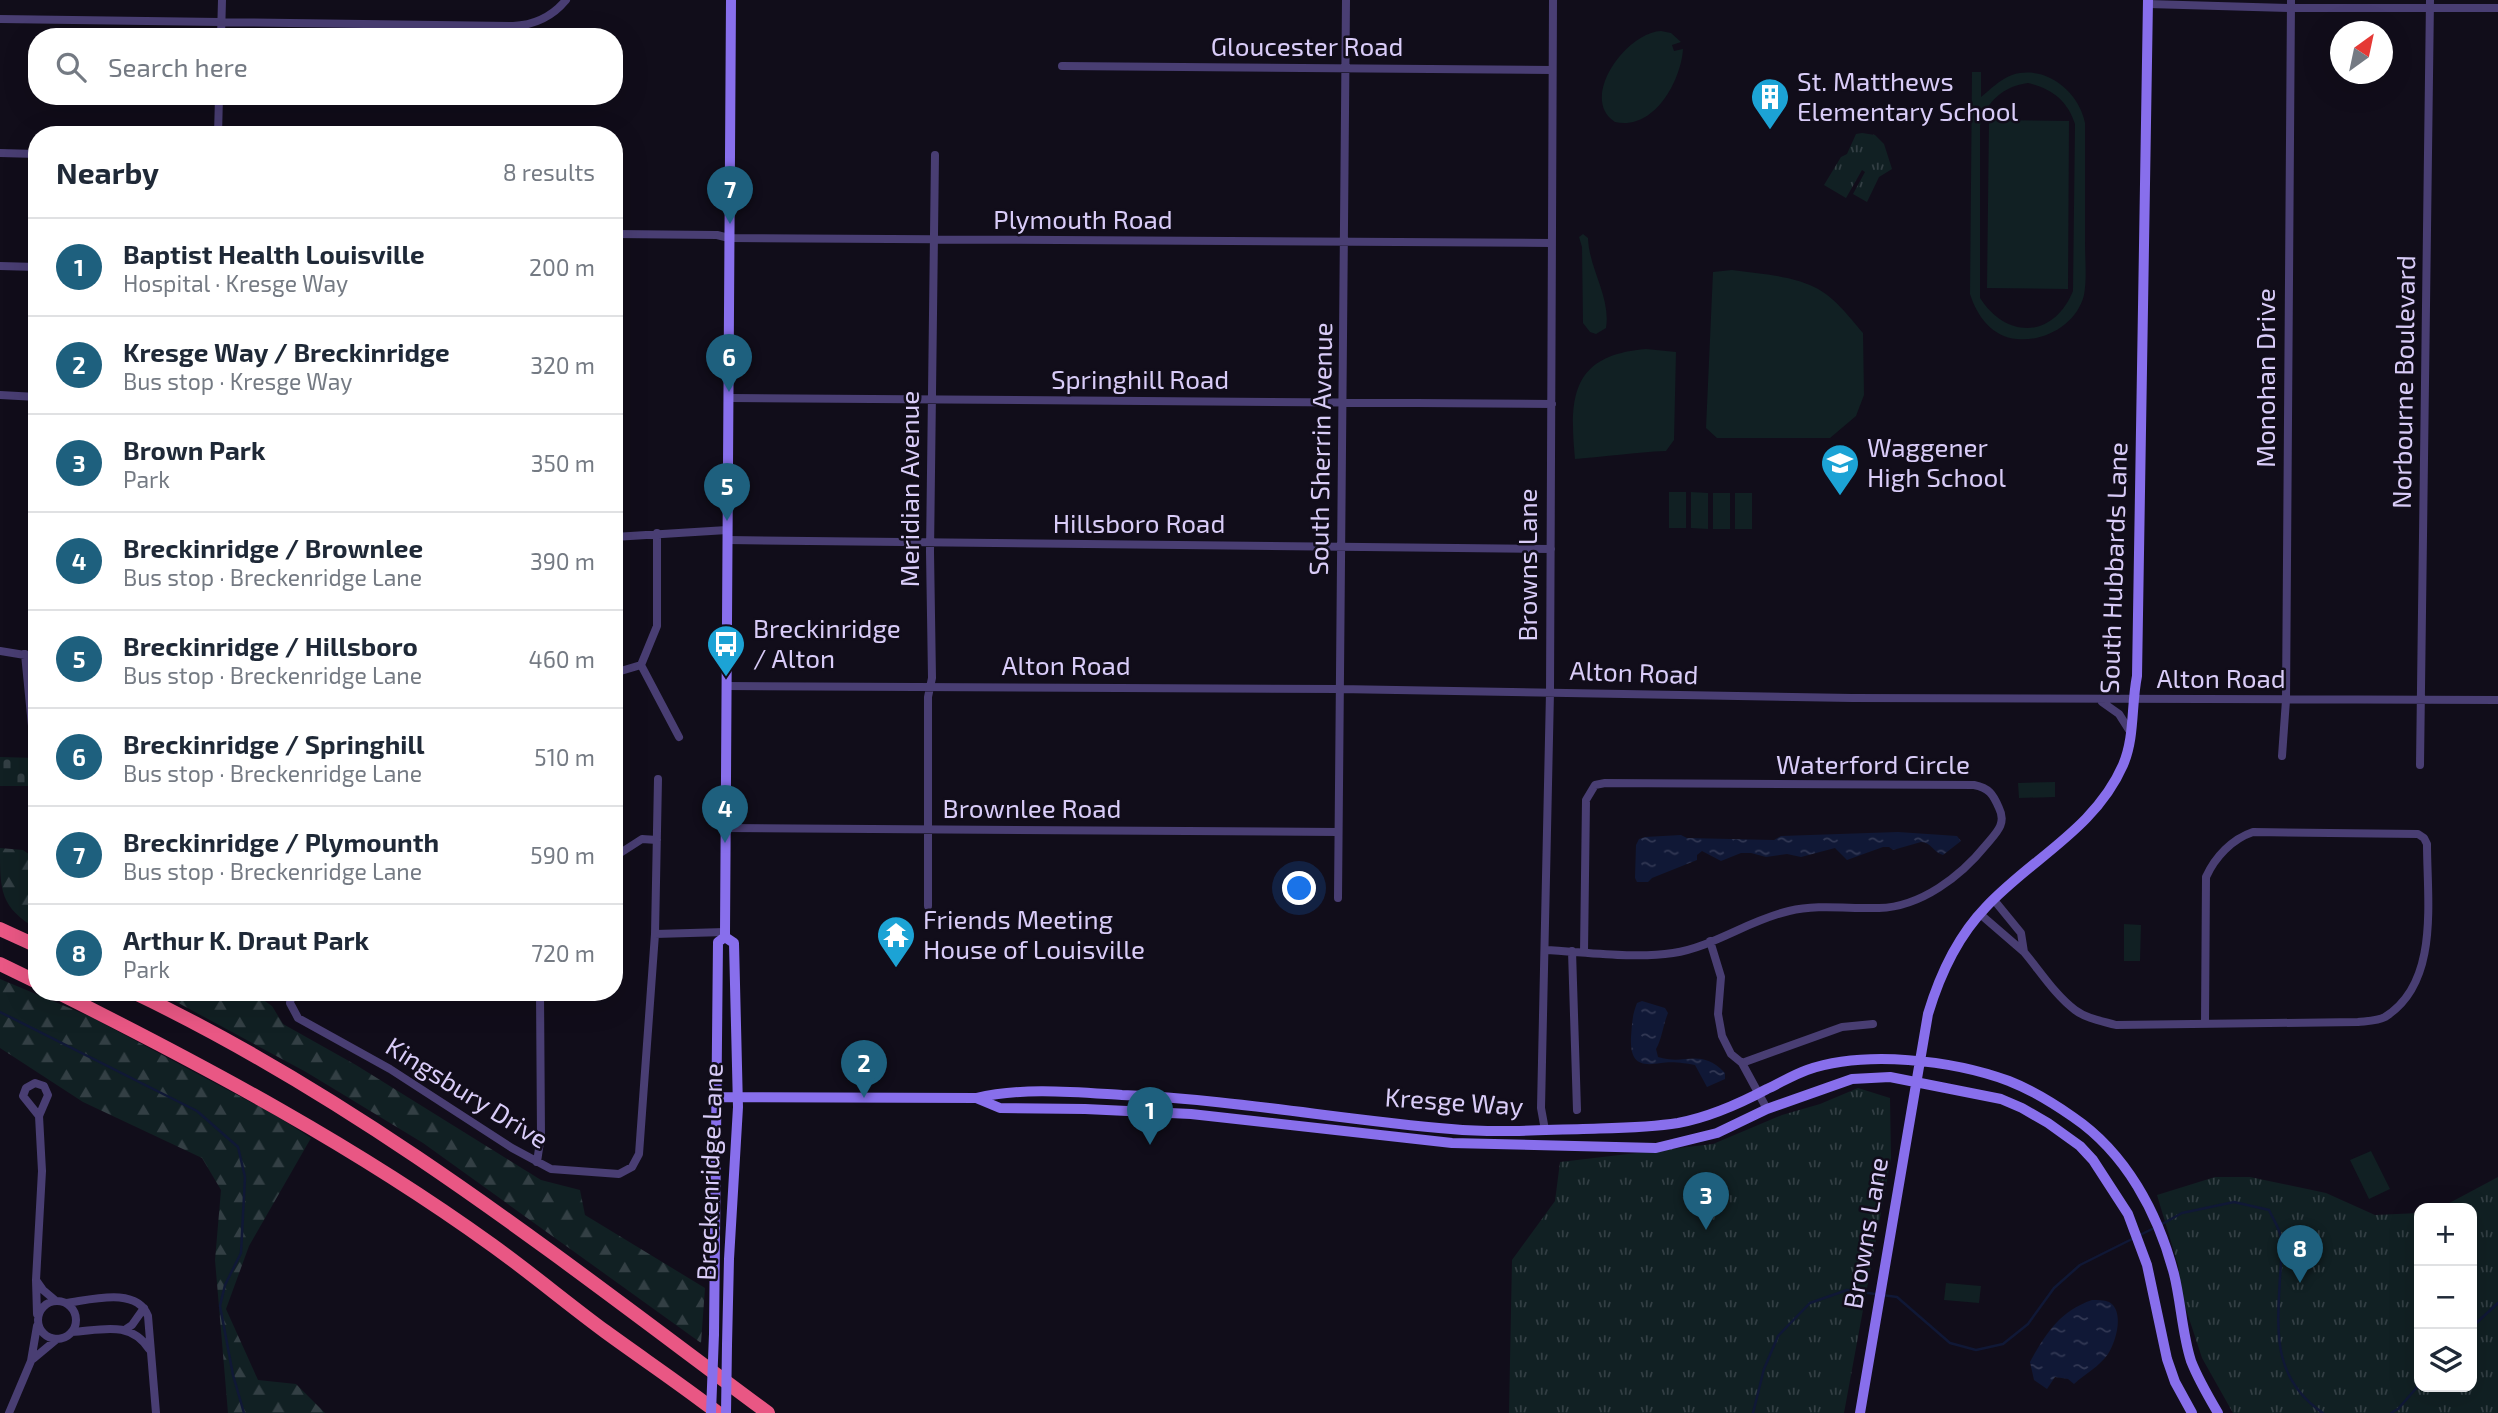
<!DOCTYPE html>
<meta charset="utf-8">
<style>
body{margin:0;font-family:"Exo 2",sans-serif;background:#f6f6f7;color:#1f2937}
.controls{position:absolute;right:21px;bottom:21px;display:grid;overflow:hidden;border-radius:14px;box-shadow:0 7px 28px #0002}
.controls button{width:63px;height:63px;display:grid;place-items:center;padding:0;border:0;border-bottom:2px solid #e0e1e3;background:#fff;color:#1f2937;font:35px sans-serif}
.compass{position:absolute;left:2330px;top:21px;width:63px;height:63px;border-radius:50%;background:#fff;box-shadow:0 7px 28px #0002;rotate:33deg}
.you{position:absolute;left:1300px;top:889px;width:24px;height:24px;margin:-18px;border:5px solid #fff;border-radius:50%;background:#1a73e8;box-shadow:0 0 0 10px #1a73e833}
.badge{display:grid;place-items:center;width:46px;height:46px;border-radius:50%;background:#1e607e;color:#fff;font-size:23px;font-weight:700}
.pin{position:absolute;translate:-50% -58px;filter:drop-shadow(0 2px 4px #0008)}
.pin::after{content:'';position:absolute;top:37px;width:24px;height:21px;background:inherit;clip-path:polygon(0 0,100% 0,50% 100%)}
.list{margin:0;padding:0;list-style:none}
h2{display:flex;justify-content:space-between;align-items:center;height:91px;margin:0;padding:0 28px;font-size:30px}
h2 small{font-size:23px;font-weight:400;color:#747a83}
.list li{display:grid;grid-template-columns:46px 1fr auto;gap:21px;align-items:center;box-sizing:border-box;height:98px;padding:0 28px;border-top:2px solid #e0e1e3}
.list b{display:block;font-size:26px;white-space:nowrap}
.list p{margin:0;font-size:23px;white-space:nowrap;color:#747a83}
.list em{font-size:23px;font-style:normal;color:#747a83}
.icon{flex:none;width:38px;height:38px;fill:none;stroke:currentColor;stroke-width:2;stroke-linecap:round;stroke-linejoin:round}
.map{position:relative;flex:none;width:2498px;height:1413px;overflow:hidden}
.search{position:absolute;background:#fff;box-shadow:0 7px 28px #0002;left:28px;top:28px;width:595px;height:77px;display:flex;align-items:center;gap:18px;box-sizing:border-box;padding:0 24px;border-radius:28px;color:#747a83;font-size:26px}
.panel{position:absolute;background:#fff;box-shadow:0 7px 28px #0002;left:28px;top:126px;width:595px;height:875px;border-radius:28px}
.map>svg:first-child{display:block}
.grass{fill:#112023;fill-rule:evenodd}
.forest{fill:url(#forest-firs)}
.cemetery{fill:url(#cemetery-stones)}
.park{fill:url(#park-tufts)}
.water{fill:url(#water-ripples)}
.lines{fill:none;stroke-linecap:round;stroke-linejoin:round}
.stream{stroke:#101836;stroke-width:2.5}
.street{stroke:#493e73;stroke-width:8}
.secondary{stroke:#886fec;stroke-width:10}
.highway{stroke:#e95784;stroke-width:14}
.secondary-bridge{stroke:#886fec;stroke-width:10}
.labels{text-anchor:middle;stroke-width:5;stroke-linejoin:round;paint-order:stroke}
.street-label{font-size:26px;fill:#d9ccf8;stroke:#110d1a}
.poi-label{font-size:26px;fill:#d9ccf8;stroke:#110d1a;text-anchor:start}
</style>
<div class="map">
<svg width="2498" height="1413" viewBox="0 0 2498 1413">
<defs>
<pattern id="forest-firs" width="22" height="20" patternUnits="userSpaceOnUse" patternTransform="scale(1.75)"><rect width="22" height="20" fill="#112023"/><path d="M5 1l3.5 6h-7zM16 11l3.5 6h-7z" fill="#333f44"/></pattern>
<pattern id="cemetery-stones" width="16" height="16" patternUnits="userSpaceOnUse" patternTransform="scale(1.75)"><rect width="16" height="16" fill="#112023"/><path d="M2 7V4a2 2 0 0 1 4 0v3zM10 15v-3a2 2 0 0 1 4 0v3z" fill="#333f44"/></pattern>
<pattern id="park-tufts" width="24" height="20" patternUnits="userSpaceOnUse" patternTransform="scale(1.75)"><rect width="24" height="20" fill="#112023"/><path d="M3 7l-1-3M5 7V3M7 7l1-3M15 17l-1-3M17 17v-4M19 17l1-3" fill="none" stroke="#333f44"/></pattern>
<pattern id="water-ripples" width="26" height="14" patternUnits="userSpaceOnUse" patternTransform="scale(1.75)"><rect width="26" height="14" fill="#101836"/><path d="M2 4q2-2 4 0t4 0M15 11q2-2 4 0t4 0" fill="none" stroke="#323854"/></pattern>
</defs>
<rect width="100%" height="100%" fill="#110d1a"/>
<path class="grass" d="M1661,31L1671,33L1681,42L1672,45L1674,51L1683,49C1681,81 1654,131 1615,122C1578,98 1627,32 1661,31Z
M1972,72H1981V97C1991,89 1999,80 2012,75C2046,64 2079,92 2085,123C2085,163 2085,202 2085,242C2085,259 2087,279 2084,295C2077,324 2045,342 2017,339C1992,337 1977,316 1970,294ZM2028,83C2052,89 2067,100 2075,124L2073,291C2054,338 2007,340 1980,298V126C1985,102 2004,86 2028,83Z
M1989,120L2069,121L2068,289L1987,288Z
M1583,234L1588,238C1589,269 1611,297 1606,328L1596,334L1590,332L1583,323L1582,247L1579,237Z
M1732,270C1758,274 1790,275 1814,287C1834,296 1849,317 1863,333L1864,395L1856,416L1830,438H1717L1706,428L1713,272Z
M1646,349L1676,352L1674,440L1666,451C1635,452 1605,457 1575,459C1569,396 1572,355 1646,349Z
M1669,492H1686V528H1669Z
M1691,492L1708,493V529L1691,528Z
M1713,493H1730V529H1713Z
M1735,493H1752V529H1735Z
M2055,782V797L2019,798L2018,783Z
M2124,924L2141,925L2140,961H2124Z
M2371,1151L2390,1189L2369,1199L2350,1160Z
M1946,1283L1981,1286L1979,1303L1944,1300Z"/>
<path class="forest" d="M0,848L23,850L37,860V929C0,907 0,891 0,848Z
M0,979L91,1017L275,1115L311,1138L249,1246L226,1309L258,1380L296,1384L325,1413H228L215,1260L221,1190L202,1158L83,1102L0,1048Z
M158,992H252L272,1006L283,1024L356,1065L541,1180L580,1190L585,1215L705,1288L701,1343L423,1143L306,1072Z"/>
<path class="cemetery" d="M0,757L37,758V786H0Z"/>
<path class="park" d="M1862,133L1875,135L1884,144L1892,169L1879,177L1867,202L1853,194L1865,172L1862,170L1846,198L1824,185L1841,157L1847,154L1856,134Z
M1858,1088L1890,1098L1891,1158L1844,1413H1509L1512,1260L1555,1201L1560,1162L1713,1144L1782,1115L1820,1104Z
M2215,1177H2250L2326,1193L2375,1215L2419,1213V1387H2472V1208H2440L2498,1177V1413H2233L2202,1358L2183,1300L2178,1265L2157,1195Z"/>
<path class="water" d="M1898,832L1957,836L1961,841L1943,855C1934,853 1931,842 1921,842L1893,850L1889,847H1883L1847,860L1835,848L1801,857L1787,854L1766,857L1751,853H1741L1721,861L1702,851L1697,855V860L1652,878L1648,882H1637L1635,878L1636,845L1639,839L1645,837L1681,835L1687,838L1774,840L1781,836Z
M1642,1001L1665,1008L1668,1013C1663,1025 1662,1039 1656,1049L1658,1057C1686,1066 1700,1047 1725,1073V1079L1707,1087L1695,1065C1686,1063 1671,1061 1661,1063C1638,1067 1630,1061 1631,1037C1632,1025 1632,1015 1637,1003Z
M2092,1300C2097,1300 2104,1300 2109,1302C2125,1311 2116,1342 2108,1354C2100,1366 2085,1374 2074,1384L2068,1379L2055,1377L2047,1389L2034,1380L2030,1362C2046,1333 2060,1311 2092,1300Z"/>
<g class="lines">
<path class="stream" d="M0,1012L197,1111L238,1147L245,1177L241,1253L225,1285L220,1306L233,1375L244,1413
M2162,1224L2182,1213L2234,1202L2269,1210C2272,1217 2278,1226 2280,1234C2283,1247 2281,1264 2280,1277C2277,1332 2272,1378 2323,1413
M2140,1235L2156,1227
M1882,1295L1897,1297L1950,1343L1976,1350L2003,1344L2028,1324L2054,1288L2080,1265L2134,1238
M2472,1327L2498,1303
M1753,1413L1764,1369L1778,1336L1810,1303L1847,1290L1875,1294
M2391,1413L2398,1409L2419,1385"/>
<path class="street" d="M2148,4L2290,8H2498
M0,19L513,26C535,25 552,17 566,0
M221,37L222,0
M1062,66L1552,70
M218,135L219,96
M0,153L37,154
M614,234L717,235L729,238L1551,243
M0,266L37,267
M0,395L37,397
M729,398L1552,404
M657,533V626L641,665L679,737
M614,537L727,530
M727,540L1551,549
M0,651L37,657
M25,654L33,736
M614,673L641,665
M726,686L1339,689L1852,698L2498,700
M2102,702L2119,714L2131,733
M2282,756L2286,700L2291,0
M2420,765L2430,0
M725,828L1338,832
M614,857L642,839L657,840
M1338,898L1346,0
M928,906V697L932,678L930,552L935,155
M1980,914L2024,952L2021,933L1994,900
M655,934L725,932
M1710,941L1721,977L1718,1014L1722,1036L1731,1054L1742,1063L1767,1109
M1545,950C1585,952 1634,959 1673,953C1713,947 1749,920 1789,911C1818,904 1849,909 1879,908C1921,907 1961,876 1986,845C1996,833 2007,824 1999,808C1993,794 1989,788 1974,785L1605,783L1595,785L1586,800L1584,952
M1572,951L1577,1110
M2024,952C2040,971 2055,995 2075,1010C2087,1019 2102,1021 2116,1025L2358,1022C2366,1021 2378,1021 2385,1017C2440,983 2427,900 2427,844L2424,838L2418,834L2253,832C2232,839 2215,857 2206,877L2205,1024
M292,992L290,1003L298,1018L390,1069L512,1148L551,1169L619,1174L632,1167L639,1154L655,934L658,779
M1742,1063L1842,1027L1873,1024
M1545,1130L1541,1108L1550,692L1553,0
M537,1162L541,1135L540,992
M36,1280L42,1171L39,1116L48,1095L44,1086L35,1083L26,1088L23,1096L39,1116
M38 1320a19 19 0 1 1 38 0a19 19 0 1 1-38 0Z
M66,1303C90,1300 137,1286 148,1316L156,1413
M37,1314L36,1280L43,1290L56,1301
M126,1329L132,1325L144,1308
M72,1332C102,1330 130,1320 149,1349
M33,1359L57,1339
M9,1413L31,1361L37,1326"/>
<path class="secondary" d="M725,937L734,943L738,1107L729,1259L727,1345
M717,1097L976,1098C1023,1087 1074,1092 1122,1095C1232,1099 1341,1120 1451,1129C1495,1133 1539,1130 1583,1129C1614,1128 1647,1128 1678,1123C1710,1117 1739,1104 1767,1089C1780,1083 1793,1075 1807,1070C1865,1050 1952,1060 2009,1081C2032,1090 2053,1103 2073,1117C2126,1153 2158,1213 2174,1274C2181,1302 2182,1333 2191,1361C2198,1379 2208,1396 2218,1413
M976,1098L1000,1108L1085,1109L1191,1114L1452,1143L1656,1148L1717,1133L1767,1109L1852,1079L1890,1077L2001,1099L2022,1108L2048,1123L2080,1146L2093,1160L2128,1214L2147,1265L2167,1359L2175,1382L2192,1413
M714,1334L718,942L725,937V932L731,0
M1860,1413L1928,1014C1940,974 1957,937 1986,907C2032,858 2095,829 2123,765C2135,737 2131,706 2137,676L2148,0"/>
<path class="highway" d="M0,929L37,946
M0,964L37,982
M57,992C207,1067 356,1147 492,1245C531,1273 568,1304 606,1332C643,1359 682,1385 718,1413
M133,992C364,1102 564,1262 768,1413"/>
<path class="secondary-bridge" d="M711,1413L714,1334
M726,1413L727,1345"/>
</g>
<defs>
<symbol id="building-pin" viewBox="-11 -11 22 30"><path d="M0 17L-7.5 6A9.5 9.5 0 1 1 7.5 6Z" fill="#1ca3d5" stroke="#110d1a"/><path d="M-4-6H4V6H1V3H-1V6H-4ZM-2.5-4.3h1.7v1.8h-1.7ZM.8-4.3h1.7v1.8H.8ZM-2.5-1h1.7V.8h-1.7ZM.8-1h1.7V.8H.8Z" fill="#fff"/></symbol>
<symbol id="school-pin" viewBox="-11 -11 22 30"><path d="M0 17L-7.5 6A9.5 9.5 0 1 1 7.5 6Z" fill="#1ca3d5" stroke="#110d1a"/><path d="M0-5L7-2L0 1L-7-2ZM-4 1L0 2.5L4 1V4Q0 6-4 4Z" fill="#fff"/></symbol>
<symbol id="bus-pin" viewBox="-11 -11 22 30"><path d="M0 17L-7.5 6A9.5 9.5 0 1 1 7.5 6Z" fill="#1ca3d5" stroke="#110d1a"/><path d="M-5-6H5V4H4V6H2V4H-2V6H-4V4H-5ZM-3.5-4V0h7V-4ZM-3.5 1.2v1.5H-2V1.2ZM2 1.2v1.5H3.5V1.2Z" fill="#fff"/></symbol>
<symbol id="temple-pin" viewBox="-11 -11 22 30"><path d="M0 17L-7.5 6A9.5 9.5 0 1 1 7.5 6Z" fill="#1ca3d5" stroke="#110d1a"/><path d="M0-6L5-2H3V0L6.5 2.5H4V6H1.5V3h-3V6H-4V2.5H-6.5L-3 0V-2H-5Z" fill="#fff"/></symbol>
</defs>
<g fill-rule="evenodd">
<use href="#building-pin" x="1748" y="75" width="44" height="60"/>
<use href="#school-pin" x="1818" y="441" width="44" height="60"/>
<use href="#bus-pin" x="704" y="622" width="44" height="60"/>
<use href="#temple-pin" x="874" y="913" width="44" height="60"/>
</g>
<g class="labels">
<g class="street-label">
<text x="1307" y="56">Gloucester Road</text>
<text x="1083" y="229">Plymouth Road</text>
<text transform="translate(2266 378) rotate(-90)" y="9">Monohan Drive</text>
<text x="1140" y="389">Springhill Road</text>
<text transform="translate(2404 382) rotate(-89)" y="9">Norbourne Boulevard</text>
<text transform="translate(1321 449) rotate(-89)" y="9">South Sherrin Avenue</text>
<text transform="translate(910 489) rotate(-90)" y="9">Meridian Avenue</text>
<text x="1139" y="533">Hillsboro Road</text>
<text transform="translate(1528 565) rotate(-90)" y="9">Browns Lane</text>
<text transform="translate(2114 568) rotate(-88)" y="9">South Hubbards Lane</text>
<text x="1066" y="675">Alton Road</text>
<text transform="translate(1634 673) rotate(2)" y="9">Alton Road</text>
<text x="2221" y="688">Alton Road</text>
<text x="1873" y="774">Waterford Circle</text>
<text x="1032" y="818">Brownlee Road</text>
<text transform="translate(467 1093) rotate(32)" y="9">Kingsbury Drive</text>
<text transform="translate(1454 1102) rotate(4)" y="9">Kresge Way</text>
<text transform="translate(710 1172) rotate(-88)" y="9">Breckenridge Lane</text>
<text transform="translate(1866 1233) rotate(-80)" y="9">Browns Lane</text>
</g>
<g class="poi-label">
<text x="1797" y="91">St. Matthews<tspan x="1797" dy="30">Elementary School</tspan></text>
<text x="1867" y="457">Waggener<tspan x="1867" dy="30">High School</tspan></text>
<text x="753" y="638">Breckinridge<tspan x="753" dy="30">/ Alton</tspan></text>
<text x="923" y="929">Friends Meeting<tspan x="923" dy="30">House of Louisville</tspan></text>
</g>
</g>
</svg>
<div class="controls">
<button>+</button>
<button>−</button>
<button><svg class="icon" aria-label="layers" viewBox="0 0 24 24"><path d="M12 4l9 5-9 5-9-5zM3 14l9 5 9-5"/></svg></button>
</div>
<svg class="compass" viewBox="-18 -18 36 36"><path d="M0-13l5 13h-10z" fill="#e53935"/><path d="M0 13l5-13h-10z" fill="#747a83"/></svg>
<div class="you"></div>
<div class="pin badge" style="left:1150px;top:1145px">1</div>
<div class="pin badge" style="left:864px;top:1098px">2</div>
<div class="pin badge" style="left:1706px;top:1230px">3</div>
<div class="pin badge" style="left:725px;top:843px">4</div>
<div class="pin badge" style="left:727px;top:521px">5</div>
<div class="pin badge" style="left:729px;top:392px">6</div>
<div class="pin badge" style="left:730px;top:224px">7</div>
<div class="pin badge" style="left:2300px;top:1283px">8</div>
<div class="search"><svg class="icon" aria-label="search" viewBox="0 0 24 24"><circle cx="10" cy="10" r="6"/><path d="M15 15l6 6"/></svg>Search here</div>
<section class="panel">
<h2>Nearby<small>8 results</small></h2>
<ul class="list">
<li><span class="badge">1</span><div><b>Baptist Health Louisville</b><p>Hospital · Kresge Way</p></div><em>200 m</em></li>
<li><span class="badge">2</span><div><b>Kresge Way / Breckinridge</b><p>Bus stop · Kresge Way</p></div><em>320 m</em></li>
<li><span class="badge">3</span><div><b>Brown Park</b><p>Park</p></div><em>350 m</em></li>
<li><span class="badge">4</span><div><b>Breckinridge / Brownlee</b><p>Bus stop · Breckenridge Lane</p></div><em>390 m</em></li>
<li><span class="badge">5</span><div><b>Breckinridge / Hillsboro</b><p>Bus stop · Breckenridge Lane</p></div><em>460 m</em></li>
<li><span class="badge">6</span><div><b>Breckinridge / Springhill</b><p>Bus stop · Breckenridge Lane</p></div><em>510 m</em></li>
<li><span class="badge">7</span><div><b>Breckinridge / Plymounth</b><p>Bus stop · Breckenridge Lane</p></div><em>590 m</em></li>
<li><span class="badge">8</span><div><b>Arthur K. Draut Park</b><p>Park</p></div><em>720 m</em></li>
</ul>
</section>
</div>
